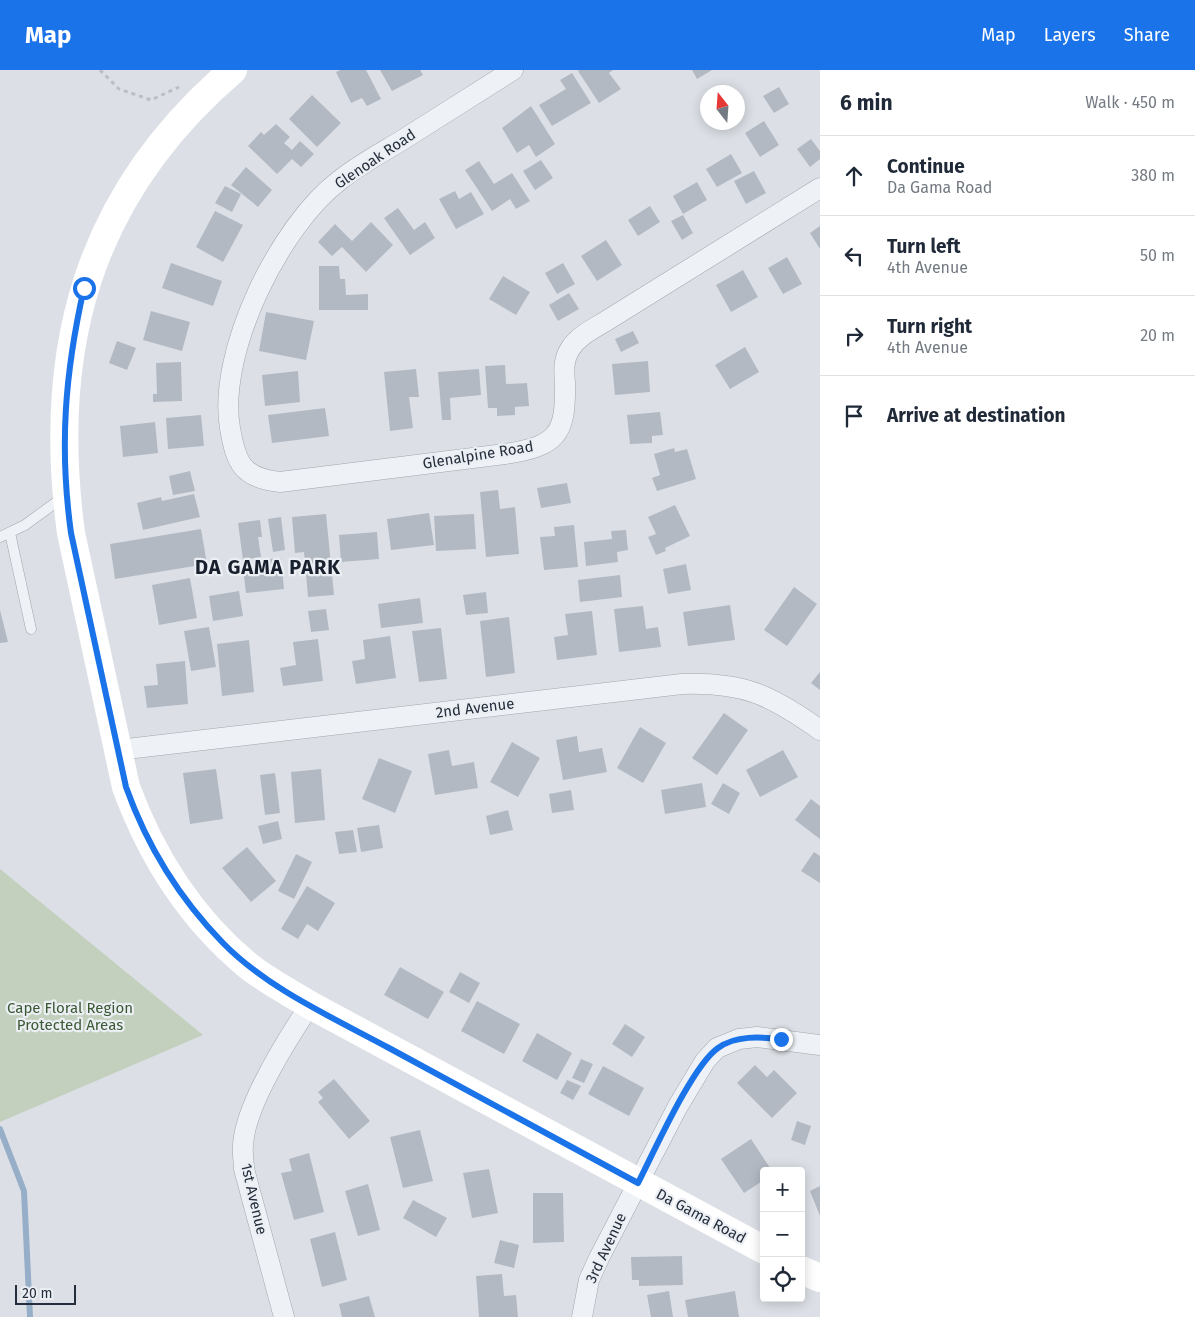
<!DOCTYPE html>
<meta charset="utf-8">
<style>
body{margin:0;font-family:"Fira Sans",sans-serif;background:#f6f6f7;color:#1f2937}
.controls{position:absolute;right:15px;bottom:15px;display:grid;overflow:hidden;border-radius:5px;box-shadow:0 2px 12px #0003}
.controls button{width:45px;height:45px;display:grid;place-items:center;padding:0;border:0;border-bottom:1px solid #e0e1e3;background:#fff;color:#1f2937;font:25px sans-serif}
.compass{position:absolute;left:700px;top:15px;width:45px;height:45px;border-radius:50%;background:#fff;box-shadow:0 2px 12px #0003;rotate:343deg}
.scale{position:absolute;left:15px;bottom:12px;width:61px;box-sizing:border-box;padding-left:5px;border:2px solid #252e3c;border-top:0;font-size:14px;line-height:18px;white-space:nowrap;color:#252e3c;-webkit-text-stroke:4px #ebeff4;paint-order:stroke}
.stop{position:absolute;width:15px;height:15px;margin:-11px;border:4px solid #1a73e8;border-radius:50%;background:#fff}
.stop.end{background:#1a73e8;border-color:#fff;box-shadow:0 1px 5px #0008}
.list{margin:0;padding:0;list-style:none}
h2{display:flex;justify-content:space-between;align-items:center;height:65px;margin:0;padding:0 20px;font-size:21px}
h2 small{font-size:16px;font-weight:400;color:#747a83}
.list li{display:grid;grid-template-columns:32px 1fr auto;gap:15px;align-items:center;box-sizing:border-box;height:80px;padding:0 20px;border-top:1px solid #e0e1e3}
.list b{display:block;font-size:19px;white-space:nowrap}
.list p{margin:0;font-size:16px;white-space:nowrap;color:#747a83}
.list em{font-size:16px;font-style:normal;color:#747a83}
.icon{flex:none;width:28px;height:28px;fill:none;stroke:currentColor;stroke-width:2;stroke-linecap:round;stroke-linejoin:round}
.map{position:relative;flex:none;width:820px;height:1247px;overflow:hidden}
header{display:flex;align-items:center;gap:30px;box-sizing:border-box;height:70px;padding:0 25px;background:#1a73e8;color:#fff}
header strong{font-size:24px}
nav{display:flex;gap:28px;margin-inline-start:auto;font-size:18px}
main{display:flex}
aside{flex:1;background:#fff}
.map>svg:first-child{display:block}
.green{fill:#c2d0bd}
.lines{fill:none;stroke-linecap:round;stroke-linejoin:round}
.stream{stroke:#96aec7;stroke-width:6}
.building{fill:#b3b9c3}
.lane-casing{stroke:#a1a7b0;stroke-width:11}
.street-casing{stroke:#a1a7b0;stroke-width:21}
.path{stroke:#babec5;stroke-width:3;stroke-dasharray:4 4;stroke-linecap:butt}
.lane{stroke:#eef1f5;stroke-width:10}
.street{stroke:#eef1f5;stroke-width:20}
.secondary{stroke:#fff;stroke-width:28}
.route{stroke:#1a73e8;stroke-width:6}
.labels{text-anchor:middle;stroke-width:4.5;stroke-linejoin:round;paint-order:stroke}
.street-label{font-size:15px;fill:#252e3c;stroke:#ebeff4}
.park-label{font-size:15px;fill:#3a5833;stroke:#ebeff4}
.district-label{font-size:20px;font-weight:bold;letter-spacing:1px;fill:#181f2d;stroke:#ebeff4}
</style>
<header>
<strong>Map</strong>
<nav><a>Map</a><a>Layers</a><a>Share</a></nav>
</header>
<main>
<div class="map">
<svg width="820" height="1247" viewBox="0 0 820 1247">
<rect width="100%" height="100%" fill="#dce0e6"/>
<path class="green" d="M0,799L203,965L0,1052Z"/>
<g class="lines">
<path class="stream" d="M0,1059L24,1121L30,1247"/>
</g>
<path class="building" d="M340,0H366L381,29L367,36L362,28L351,33L336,2Z
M380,0H420L423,5L392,21Z
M579,0H613L609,3L621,19L599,33L578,1Z
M692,0H712L697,9Z
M572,3L591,33L552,56L539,35L566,19L560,10Z
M779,17L789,34L774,43L763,26Z
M312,25L341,53L317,77L289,49Z
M531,36L555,74L536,87L529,75L517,83L502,58Z
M764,51L779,75L760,87L745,63Z
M276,54L290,67L284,73L292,80L300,71L314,84L301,97L292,89L277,104L248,76L261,62L264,65Z
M811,69L820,81V89L810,97L797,79Z
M731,84L742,103L717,117L706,99Z
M541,90L553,108L535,120L523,101Z
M479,91L494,114L512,103L530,131L516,139L510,129L492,141L465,100Z
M246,97L272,120L258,137L231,115Z
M754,101L766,123L746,134L734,111Z
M697,112L707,130L683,144L673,126Z
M225,116L241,124L232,142L215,133Z
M455,121L459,129L471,122L484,144L456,159L439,129Z
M650,136L660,152L638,166L628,150Z
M398,138L414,160L425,152L435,168L410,185L384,148Z
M215,141L243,155L223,192L196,177Z
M683,145L693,163L682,170L671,151Z
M371,152L393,175L366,202L342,177L332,186L318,172L335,154L352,171Z
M820,156V179L810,163Z
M606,170L622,195L597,211L581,186Z
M787,187L802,214L783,224L768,198Z
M171,193L222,211L213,236L162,218Z
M563,193L575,214L557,224L545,203Z
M319,196H339L340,209H345L346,225L368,224V240H319Z
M743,200L758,227L731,242L716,215Z
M503,206L530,222L516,245L489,229Z
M569,223L579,239L558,251L549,235Z
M151,241L190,252L182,281L143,270Z
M266,242L314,251L306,290L259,281Z
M633,261L639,273L621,282L615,269Z
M117,271L136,278L127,300L109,293Z
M745,277L759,302L730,319L715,295Z
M648,291L650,322L615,325L612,294Z
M181,292L182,331L153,332V324H157L156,293Z
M505,295L506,314L527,313L529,336L515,337V345L497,346V338H488L485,296Z
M416,299L419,327H409L413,358L390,361L384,302Z
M479,299L481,325L450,328L451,350H442L438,302Z
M298,301L300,332L265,336L262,305Z
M325,338L329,366L272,373L268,345Z
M660,342L663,365L652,366V373L630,374L627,345Z
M201,345L204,376L168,379L166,348Z
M155,352L158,383L123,387L120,356Z
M674,378L675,382L687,379L696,409L657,421L652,408L660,405L654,384Z
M190,401L195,421L173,425L169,406Z
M567,413L571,433L541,438L537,418Z
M498,420L500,439L515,437L519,484L486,487L480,422Z
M194,424L200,447L143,460L137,433L161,427L162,431Z
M675,435L690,466L665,478L666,481L656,485L648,467L656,464L648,447Z
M429,443L434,475L391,480L387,449Z
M326,444L334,525L308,527L304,482L295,483L292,447Z
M474,444L476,479L436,481L434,446Z
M281,447L285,480L273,482L268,449Z
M260,450L262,467H258L261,487L243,490L238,453Z
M574,455L578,497L544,500L540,467L555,466L554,457Z
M201,459L207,494L115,509L110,474Z
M626,460L628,480L617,482L618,492L586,496L584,472L612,469L611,461Z
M377,462L379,489L341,492L339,465Z
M281,488L284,519L246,523L243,498L260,496L259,490Z
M686,494L691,520L668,524L663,499Z
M620,505L622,527L580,532L578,510Z
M190,508L197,548L159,555L152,515Z
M794,517L817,534L787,576L764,560Z
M239,521L243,546L213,551L209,526Z
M486,522L488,543L466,545L463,525Z
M420,528L423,553L381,558L378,534Z
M730,535L735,570L688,576L683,542Z
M643,536L646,559L658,557L661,577L619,582L614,539Z
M326,539L329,560L311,562L308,541Z
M0,540L8,572L0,573Z
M592,541L597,585L557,590L554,567L568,565L565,544Z
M509,547L515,603L486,607L480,551Z
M209,557L216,597L191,601L184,561Z
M441,558L447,609L419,612L412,561Z
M390,566L396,608L356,614L352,591L365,589L363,570Z
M318,569L323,611L283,616L280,598L296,595L293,572Z
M249,570L254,622L222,626L217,574Z
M185,591L188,634L147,638L144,616L158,615L156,594Z
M820,602V620L811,613Z
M724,643L748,660L717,705L692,688Z
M640,657L666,673L643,713L617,698Z
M577,666L579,682L602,678L607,702L563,710L556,670Z
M512,672L540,688L518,727L490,712Z
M449,680L452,696L474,692L478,718L435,725L428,684Z
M783,680L798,707L760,727L746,700Z
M379,688L412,701L395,743L362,729Z
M216,699L223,749L190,754L183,703Z
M321,699L325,750L295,753L291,702Z
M275,703L280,743L265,745L260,705Z
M702,713L706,737L665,744L661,720Z
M723,713L740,723L729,744L711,734Z
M571,720L574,740L552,743L549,724Z
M811,729L820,736V769L795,750Z
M508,740L513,760L490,765L486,746Z
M278,751L282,769L263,774L258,756Z
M379,755L383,778L361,782L357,758Z
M353,760L357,782L339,784L335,762Z
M247,777L276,811L251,832L222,798Z
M814,782L820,786V813L801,801Z
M296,784L312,792L294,829L278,821Z
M307,816L335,833L318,861L307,854L298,869L281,859Z
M400,897L444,922L428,949L384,925Z
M460,902L480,913L469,933L449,922Z
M477,931L520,954L504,984L461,961Z
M625,954L645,967L632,987L612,974Z
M537,963L572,983L557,1010L522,991Z
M581,989L593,994L584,1013L572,1008Z
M755,995L767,1007L774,1000L797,1023L772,1048L737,1013Z
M603,996L644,1018L629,1046L588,1024Z
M334,1009L370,1051L349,1069L318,1032L323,1028L318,1022Z
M567,1010L581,1016L573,1030L560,1023Z
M797,1051L811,1056L805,1075L791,1070Z
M420,1060L433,1111L403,1118L390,1067Z
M751,1069L772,1101H764V1110L744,1123L721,1089Z
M309,1083L324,1142L294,1150L281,1103L292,1101L289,1089Z
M489,1099L498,1143L472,1148L463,1103Z
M368,1114L380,1160L358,1166L345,1121Z
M820,1116V1146L810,1121Z
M533,1123H563L564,1172L533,1173Z
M413,1130L447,1148L436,1167L403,1148Z
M335,1162L347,1210L322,1217L310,1169Z
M500,1170L519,1175L514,1198L494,1193Z
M682,1186L683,1215L639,1216V1210H632L631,1187Z
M502,1204L504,1226L516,1225L518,1247H479L476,1206Z
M669,1221L673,1247H651L647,1225Z
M735,1221L739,1247H688L685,1230Z
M369,1226L375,1247H342L339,1234Z"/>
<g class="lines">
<defs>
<path id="lane" d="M10,463L31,559
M0,467L25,455L66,425"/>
<path id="street" d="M513,0C477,23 440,46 404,69C383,82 360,94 340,110C280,155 217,282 230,358C236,393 242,408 280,412L505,384C557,376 566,365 565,313C564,302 563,290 570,279C578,266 593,259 606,251L820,118
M118,680L682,614C744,612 771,625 820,660
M284,1247L244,1099C244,1091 242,1083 243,1075C245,1036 288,968 310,935
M582,1247L589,1210L599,1188L678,1036L705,991L717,978L739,969L757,967L820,975"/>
</defs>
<use href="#lane" class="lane-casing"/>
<use href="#street" class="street-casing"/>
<path class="path" d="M100,0L119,19L151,30L179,17"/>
<use href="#lane" class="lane"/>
<use href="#street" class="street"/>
<path class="secondary" d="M233,0C88,124 46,277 71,463L126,717C151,785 190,847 246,894C265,910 289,922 310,935L764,1180
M801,1200L820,1208"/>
</g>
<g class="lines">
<path class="route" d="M84,218C65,303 59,376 71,463L126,717C147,776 179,828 223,873C268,919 332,947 389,978C472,1023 555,1068 638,1113C654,1082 692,996 718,978C736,965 760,967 781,969"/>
</g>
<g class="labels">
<g class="street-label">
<text transform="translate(375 89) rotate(-34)" y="5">Glenoak Road</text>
<text transform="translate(478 385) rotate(-9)" y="5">Glenalpine Road</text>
<text transform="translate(475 638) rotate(-7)" y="5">2nd Avenue</text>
<text transform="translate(254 1129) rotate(77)" y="5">1st Avenue</text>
<text transform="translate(701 1146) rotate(28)" y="5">Da Gama Road</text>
<text transform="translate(606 1178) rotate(-65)" y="5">3rd Avenue</text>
</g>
<g class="park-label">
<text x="70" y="943">Cape Floral Region<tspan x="70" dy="17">Protected Areas</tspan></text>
</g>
<g class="district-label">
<text x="268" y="504">DA GAMA PARK</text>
</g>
</g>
</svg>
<div class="controls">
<button>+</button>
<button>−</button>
<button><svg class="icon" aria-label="locate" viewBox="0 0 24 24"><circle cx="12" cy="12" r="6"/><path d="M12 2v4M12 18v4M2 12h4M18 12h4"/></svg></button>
</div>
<svg class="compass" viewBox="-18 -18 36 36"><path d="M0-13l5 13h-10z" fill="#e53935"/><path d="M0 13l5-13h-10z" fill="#747a83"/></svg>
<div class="scale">20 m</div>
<div class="stop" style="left:84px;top:218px"></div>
<div class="stop end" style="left:781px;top:969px"></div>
</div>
<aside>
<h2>6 min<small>Walk · 450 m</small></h2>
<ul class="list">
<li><svg class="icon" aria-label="ahead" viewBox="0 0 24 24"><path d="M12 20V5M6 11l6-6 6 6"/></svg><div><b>Continue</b><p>Da Gama Road</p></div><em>380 m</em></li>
<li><svg class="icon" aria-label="left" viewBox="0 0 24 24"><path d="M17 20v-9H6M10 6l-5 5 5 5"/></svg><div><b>Turn left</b><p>4th Avenue</p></div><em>50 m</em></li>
<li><svg class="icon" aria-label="right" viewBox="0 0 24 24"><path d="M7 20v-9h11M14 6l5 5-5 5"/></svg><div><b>Turn right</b><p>4th Avenue</p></div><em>20 m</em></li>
<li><svg class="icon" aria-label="arrive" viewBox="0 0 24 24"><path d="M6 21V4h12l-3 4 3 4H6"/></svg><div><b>Arrive at destination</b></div></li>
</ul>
</aside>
</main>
